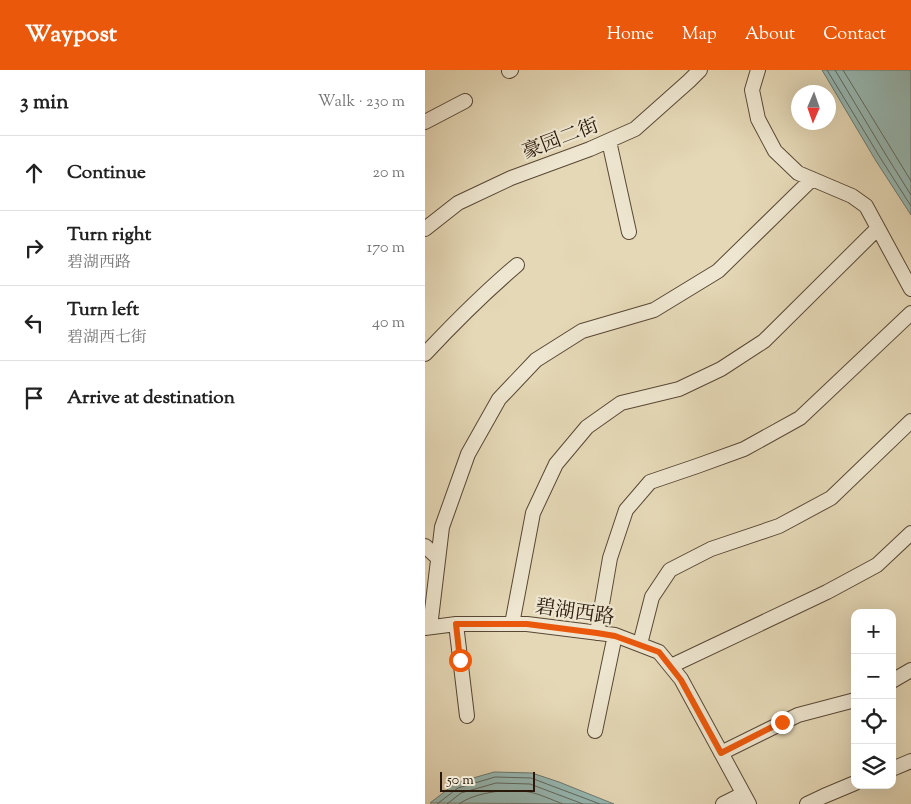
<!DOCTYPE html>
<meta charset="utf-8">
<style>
body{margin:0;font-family:"Sorts Mill Goudy","Noto Serif SC",serif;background:#f6f6f6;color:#222}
.controls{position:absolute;right:15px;bottom:15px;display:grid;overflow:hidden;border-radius:10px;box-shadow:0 5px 20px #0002}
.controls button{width:45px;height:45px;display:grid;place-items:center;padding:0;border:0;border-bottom:1px solid #e0e0e0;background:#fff;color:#222;font:25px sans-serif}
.compass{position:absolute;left:366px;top:15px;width:45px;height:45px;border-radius:50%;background:#fff;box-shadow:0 5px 20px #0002;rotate:182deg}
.scale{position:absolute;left:15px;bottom:12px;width:95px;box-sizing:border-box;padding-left:5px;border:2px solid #29180a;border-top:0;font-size:14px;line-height:18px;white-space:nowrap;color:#29180a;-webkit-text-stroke:4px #eee6d0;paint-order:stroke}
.stop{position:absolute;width:15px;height:15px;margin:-11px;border:4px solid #ea580c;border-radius:50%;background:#fff}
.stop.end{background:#ea580c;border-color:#fff;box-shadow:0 1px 5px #0008}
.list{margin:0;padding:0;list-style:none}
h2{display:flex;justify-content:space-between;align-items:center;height:65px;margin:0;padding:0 20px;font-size:21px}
h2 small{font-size:16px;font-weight:400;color:#767676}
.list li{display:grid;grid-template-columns:32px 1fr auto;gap:15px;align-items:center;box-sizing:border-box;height:75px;padding:0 20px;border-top:1px solid #e0e0e0}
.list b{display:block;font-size:19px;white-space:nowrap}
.list p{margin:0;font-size:16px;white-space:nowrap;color:#767676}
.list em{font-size:16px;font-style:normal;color:#767676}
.icon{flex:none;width:28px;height:28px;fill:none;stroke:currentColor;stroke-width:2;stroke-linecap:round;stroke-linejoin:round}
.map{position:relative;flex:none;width:486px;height:734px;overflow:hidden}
header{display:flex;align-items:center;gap:30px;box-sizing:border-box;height:70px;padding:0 25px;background:#ea580c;color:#fff}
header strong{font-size:24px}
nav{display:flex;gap:28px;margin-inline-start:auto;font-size:18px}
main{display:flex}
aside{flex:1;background:#fff}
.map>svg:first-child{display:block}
.water{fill:#97b9b4;stroke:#6b7970}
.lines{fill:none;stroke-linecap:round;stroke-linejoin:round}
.shore{stroke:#60685f;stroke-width:1}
.minor-casing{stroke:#584835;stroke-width:16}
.minor{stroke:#eee6d0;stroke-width:14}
.route{stroke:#ea580c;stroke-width:6}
.labels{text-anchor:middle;stroke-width:4.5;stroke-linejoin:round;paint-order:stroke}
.street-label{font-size:20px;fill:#29180a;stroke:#eee6d0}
</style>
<header>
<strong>Waypost</strong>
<nav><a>Home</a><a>Map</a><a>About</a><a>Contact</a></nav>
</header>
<main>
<aside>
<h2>3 min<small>Walk · 230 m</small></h2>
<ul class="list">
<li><svg class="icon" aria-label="ahead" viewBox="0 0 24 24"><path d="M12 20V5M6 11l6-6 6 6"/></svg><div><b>Continue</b></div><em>20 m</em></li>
<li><svg class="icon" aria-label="right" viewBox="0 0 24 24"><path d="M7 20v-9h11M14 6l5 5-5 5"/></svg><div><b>Turn right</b><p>碧湖西路</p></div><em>170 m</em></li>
<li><svg class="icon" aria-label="left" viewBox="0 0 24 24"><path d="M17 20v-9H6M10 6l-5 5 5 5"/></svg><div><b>Turn left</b><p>碧湖西七街</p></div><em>40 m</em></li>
<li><svg class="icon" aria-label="arrive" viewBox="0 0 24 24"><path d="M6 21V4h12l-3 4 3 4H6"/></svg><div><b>Arrive at destination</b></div></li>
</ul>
</aside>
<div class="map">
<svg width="486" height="734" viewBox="0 0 486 734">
<rect width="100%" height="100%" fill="#e5d8b6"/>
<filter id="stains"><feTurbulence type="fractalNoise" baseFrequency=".004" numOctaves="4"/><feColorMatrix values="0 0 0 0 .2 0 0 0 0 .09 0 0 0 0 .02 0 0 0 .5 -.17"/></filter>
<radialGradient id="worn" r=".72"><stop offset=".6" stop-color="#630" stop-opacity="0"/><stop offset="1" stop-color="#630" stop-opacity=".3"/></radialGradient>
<path class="water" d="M397,0H486V145L451,91Z
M69,702L107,703L134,712L189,734L5,733L31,713Z"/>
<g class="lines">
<path class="shore" d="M402,0L456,89L486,136
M410,0L461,85L486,125
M418,0L486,111
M12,734L33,718L70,707L106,708L175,734
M22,734L36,723L71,713L105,714L158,734
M34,734C50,722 85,718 104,722C115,724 127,730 138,734"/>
<defs>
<path id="minor" d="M333,0L327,20L333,49L350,81L373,103L427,126L441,136L486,219
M84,1L86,0
M0,52L40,31
M184,71L204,162
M0,159L33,133L86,108L165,79L210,59L264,11L275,0
M0,284C29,253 59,223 92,195
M0,476L13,488
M31,554L42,646
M87,554L108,443L131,394L162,357L196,333L254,319L296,299L339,271L453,158
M5,557L17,457L43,384L74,329L111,290L157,261L229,240L293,201L387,109
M0,558L31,554H102L190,565L234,582L256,609L324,734
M172,563L185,488L201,440L225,412L272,396L319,379L375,348L486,243
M215,574L227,527L245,500L286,479L354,456L406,428L486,351
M246,596L402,522L452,495L486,463
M467,611L486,600
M170,661L190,565
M296,683L373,645L430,630
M467,699L486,691
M298,734L318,724
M382,734L399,726L430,713"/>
</defs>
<use href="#minor" class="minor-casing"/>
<use href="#minor" class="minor"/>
</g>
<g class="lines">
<path class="route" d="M35,590L31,554H102L172,563L190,566L234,582L256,610L296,683L357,652"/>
</g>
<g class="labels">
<g class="street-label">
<text transform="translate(135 68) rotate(-21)" y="7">豪园二街</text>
<text transform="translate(150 541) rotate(8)" y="7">碧湖西路</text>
</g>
</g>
<rect width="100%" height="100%" filter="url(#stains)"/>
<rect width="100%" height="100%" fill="url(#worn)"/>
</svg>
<div class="controls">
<button>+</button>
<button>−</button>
<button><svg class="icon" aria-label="locate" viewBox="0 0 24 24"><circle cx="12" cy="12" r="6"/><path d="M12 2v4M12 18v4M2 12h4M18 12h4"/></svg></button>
<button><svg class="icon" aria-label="layers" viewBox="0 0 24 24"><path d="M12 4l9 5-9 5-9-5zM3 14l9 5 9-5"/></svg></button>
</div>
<svg class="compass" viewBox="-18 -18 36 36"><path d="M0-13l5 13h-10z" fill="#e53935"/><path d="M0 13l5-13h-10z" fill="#767676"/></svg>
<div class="scale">50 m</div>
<div class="stop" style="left:35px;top:590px"></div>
<div class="stop end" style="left:357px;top:652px"></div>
</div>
</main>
